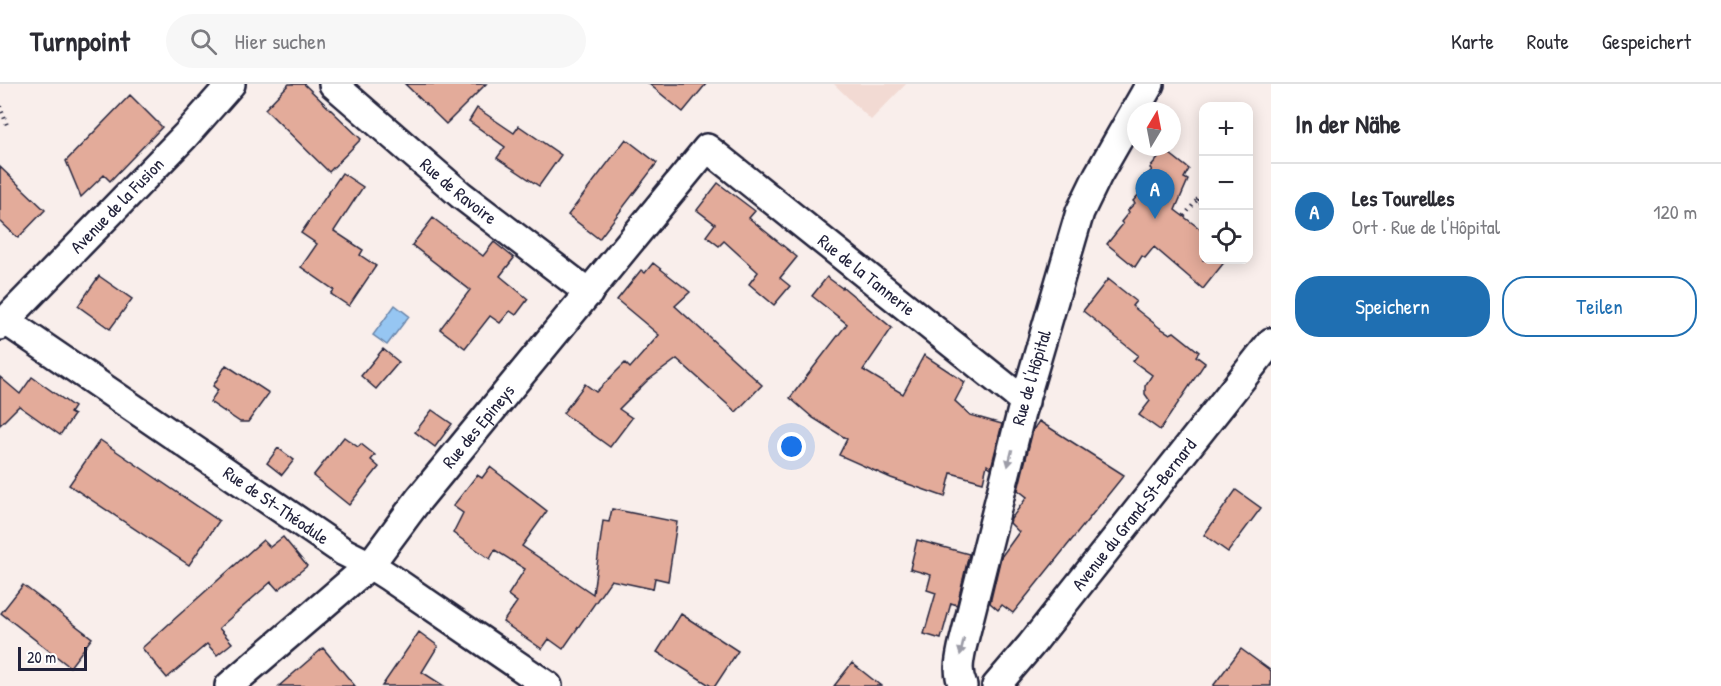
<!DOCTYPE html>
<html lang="de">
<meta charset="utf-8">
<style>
body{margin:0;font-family:"Patrick Hand",sans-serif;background:#f7f7f7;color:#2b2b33}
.controls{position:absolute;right:18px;top:18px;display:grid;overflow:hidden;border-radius:12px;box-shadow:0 3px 15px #0003}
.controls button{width:54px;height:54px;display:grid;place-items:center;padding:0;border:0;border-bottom:2px solid #e1e1e2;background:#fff;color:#2b2b33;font:30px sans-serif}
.compass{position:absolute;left:1127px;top:18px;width:54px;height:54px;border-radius:50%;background:#fff;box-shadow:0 3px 15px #0003;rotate:10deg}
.scale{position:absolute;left:18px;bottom:15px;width:69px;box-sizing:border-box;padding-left:6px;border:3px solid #22223b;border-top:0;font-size:16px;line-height:21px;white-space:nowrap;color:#22223b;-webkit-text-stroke:4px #fff;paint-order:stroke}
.you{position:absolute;left:792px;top:363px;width:21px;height:21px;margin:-15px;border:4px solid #fff;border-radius:50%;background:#1a73e8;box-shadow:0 0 0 9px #1a73e833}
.badge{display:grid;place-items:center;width:39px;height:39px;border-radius:50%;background:#1f6fb2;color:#fff;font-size:20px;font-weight:700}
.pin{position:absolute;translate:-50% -50px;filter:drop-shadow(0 2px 3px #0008)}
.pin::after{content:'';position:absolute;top:32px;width:21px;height:18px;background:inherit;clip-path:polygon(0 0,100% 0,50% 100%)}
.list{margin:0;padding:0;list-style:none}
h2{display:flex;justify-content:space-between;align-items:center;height:78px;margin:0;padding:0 24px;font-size:26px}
h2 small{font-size:20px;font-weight:400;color:#7c7c81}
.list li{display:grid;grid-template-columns:39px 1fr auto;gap:18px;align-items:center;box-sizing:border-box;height:96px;padding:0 24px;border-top:2px solid #e1e1e2}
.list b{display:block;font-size:22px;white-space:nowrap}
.list p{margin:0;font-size:20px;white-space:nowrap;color:#7c7c81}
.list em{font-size:20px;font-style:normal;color:#7c7c81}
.actions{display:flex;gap:12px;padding:18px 24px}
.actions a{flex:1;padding:14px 0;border:2px solid #1f6fb2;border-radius:24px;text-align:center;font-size:21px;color:#1f6fb2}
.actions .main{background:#1f6fb2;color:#fff}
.icon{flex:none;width:33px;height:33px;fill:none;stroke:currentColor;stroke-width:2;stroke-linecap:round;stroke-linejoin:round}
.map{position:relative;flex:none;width:1271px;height:602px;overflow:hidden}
header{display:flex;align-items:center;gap:36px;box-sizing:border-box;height:84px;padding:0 30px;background:#fff;border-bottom:2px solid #e1e1e2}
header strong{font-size:28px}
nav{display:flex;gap:33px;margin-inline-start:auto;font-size:21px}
.search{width:420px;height:54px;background:#f7f7f7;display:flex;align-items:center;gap:15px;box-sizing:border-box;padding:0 21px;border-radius:33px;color:#7c7c81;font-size:22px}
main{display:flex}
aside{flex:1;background:#fff}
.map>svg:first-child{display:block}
.built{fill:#f2dad3}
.water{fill:#96c6f2;stroke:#6884a9;stroke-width:1.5}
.building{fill:#e3ab9a;stroke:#22223b;stroke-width:1.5}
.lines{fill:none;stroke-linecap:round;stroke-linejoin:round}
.minor-casing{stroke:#22223b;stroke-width:32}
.path{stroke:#22223b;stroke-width:4;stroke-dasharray:1.5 4.5;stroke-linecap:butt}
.minor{stroke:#fff;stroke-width:27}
.oneway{fill:#9c9ca7}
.labels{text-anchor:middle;stroke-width:4.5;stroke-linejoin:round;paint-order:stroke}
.street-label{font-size:18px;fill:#22223b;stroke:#fff}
</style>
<header>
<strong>Turnpoint</strong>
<div class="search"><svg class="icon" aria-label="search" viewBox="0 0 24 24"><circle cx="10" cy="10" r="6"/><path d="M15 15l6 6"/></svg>Hier suchen</div>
<nav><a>Karte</a><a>Route</a><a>Gespeichert</a></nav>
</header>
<main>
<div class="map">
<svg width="1271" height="602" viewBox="0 0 1271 602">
<rect width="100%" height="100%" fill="#f9eeeb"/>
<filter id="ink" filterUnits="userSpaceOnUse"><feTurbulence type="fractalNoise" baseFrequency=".0167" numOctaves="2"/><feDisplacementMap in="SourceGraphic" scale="12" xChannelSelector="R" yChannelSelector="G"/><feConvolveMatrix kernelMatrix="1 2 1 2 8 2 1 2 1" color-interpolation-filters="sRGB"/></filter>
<g filter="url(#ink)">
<path class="built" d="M834,0H906L871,36Z"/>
<path class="water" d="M395,221L409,232L387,261L373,251Z"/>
<path class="building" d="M289,0H304L361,55L329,88L265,25Z
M405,0H486L446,40Z
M649,0H706L683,28Z
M130,11L162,43L110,97L104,91L81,113L66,77Z
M477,24L514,49L519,42L561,71L539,102L497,74L505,63L469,37Z
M626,55L657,79L599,155L568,131Z
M1165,66L1189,85L1184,94L1188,96L1175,126L1203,147V176H1226L1203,205L1154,163L1145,174L1142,172L1135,183L1107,160L1123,140L1121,138L1129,128L1127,127L1135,119L1133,117L1141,108L1138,106L1147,97L1144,94L1152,86L1150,84Z
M0,83L45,126L18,154L0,137Z
M342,89L363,103L334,147L363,166L360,171L376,182L349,222L331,210L334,206L301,183L317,160L301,149Z
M718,99L755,127L749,134L797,173L780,194L790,202L774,221L749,200L758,188L724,157L719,162L706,152L715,140L697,126Z
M433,134L483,172L494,158L514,174L500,192L528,215L516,231L510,227L500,239L490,232L465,264L440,245L470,206L412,161Z
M653,179L690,208L675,222L762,301L736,328L677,275L647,297L619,325L632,334L610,363L563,329L585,300L596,308L625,279L630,284L659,251L617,216L641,186L645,189Z
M99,192L132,215L110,245L78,222Z
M827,193L842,204L843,203L892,244L863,286L903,310L924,271L965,298L955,317L970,331L1002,340L991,384L987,381L983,398L951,389L945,413L891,394L839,371L847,355L813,334L790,314L847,240L812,212Z
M1108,195L1136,217L1132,222L1160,244L1170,250L1174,248L1199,268L1196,272L1205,279L1160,346L1139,331L1150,317L1145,310V302L1152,291L1133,277L1138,271L1083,227Z
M383,265L399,278L376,305L361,292Z
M226,281L269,309L248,338H240L210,318L218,306L213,302Z
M0,293L20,310L32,293L74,323L70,329L74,331L60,351L19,322L0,341Z
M432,326L452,340L435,363L415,348Z
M1039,337L1124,391L1013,529L1002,521L998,526L990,519L1001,473L1019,448L1010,439L1011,435L1027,413L1018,406L1033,346Z
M344,353L358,363L361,360L375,371L371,376L379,383L349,421L313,392Z
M100,356L219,437L189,481L69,401Z
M278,364L294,376L282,391L267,379Z
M490,383L547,427L522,462L593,510L603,437L609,438L612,425L677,438L668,497L655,494L653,505L611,496L563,565L549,555L542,565L503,538L517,518L508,511L525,485L495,466L490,475L453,449L463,429L453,422L477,391L482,394Z
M1236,406L1261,424L1228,468L1204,451Z
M283,453L307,482L278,506L271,498L219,544L232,559L217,571L207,560L167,594L142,564L263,456L270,463Z
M917,456L969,470L957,521L951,519L941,555L924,550L936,509L927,506L931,491L910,485Z
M23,501L92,554L70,583L1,529Z
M681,530L738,567L715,602H711L657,568Z
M419,548L438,562L422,588L444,602H382Z
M323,564L355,602H279Z
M1241,565L1271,587V602H1213Z
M852,579L881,602H834Z"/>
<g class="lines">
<defs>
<g id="minor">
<path id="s1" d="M333,0L461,111L589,209"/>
<path id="s2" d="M6,237L344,468L370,481L389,493L548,602"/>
<path id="s3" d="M0,242L185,52L231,0"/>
<path id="s4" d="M229,602L370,481L419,415L707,64L1025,318"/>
<path id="s5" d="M963,602C957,589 959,578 962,564L1021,329L1080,128L1098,91L1150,0"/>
<path id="s6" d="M996,602L1031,561L1271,258"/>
</g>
</defs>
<use href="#minor" class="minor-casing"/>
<path class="path" d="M0,22L7,41
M1197,116L1204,108
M1184,132L1197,116L1204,121"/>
<use href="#minor" class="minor"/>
</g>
<defs><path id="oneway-solid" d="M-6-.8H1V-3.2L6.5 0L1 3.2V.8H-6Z" transform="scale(1.5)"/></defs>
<g class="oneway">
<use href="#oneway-solid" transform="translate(1010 374) rotate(104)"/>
<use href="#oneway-solid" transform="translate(962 563) rotate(103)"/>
</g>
</g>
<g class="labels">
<g class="street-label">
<text dy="6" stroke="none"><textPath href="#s1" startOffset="165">Rue de Ravoire</textPath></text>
<text dy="6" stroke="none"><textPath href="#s3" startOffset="168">Avenue de la Fusion</textPath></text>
<text dy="6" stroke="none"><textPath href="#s4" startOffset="926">Rue de la Tannerie</textPath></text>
<text dy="6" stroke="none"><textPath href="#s5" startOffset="318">Rue de l'Hôpital</textPath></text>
<text dy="6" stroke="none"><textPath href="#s4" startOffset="362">Rue des Epineys</textPath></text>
<text dy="6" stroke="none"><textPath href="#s2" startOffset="327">Rue de St-Théodule</textPath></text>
<text dy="6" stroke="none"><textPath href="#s6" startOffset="220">Avenue du Grand-St-Bernard</textPath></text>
</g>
</g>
</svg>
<div class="controls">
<button>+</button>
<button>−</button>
<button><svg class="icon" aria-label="locate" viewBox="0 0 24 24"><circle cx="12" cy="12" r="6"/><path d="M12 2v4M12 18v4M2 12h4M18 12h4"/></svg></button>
</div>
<svg class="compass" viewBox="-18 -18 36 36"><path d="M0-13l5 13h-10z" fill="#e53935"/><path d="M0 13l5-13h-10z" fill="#7c7c81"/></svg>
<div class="scale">20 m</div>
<div class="you"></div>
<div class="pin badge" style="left:1155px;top:135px">A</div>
</div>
<aside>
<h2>In der Nähe<small></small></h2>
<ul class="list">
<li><span class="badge">A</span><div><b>Les Tourelles</b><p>Ort · Rue de l'Hôpital</p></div><em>120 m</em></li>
</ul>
<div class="actions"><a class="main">Speichern</a><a>Teilen</a></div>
</aside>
</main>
